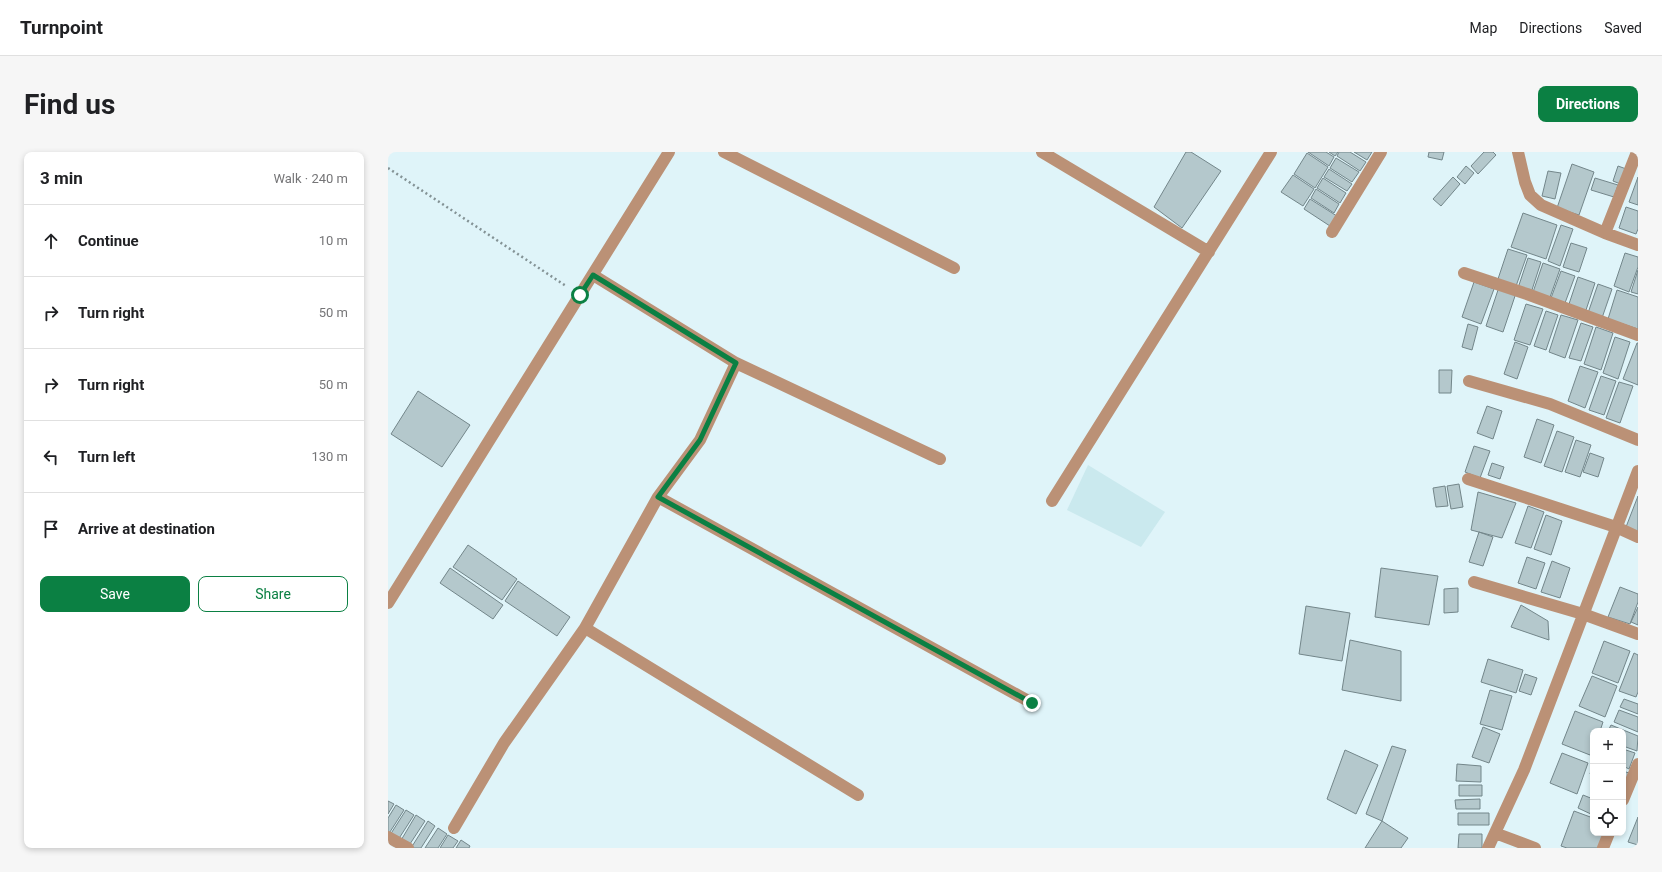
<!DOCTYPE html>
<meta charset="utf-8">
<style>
body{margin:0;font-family:Roboto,sans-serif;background:#f6f6f6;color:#202124}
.controls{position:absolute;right:12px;bottom:12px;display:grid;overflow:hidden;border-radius:8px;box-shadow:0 2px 6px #0003}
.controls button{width:36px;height:36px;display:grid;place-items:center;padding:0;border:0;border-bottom:1px solid #e0e0e0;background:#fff;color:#202124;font:20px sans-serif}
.stop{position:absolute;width:12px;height:12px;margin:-9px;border:3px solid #0b8043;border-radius:50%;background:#fff}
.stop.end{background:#0b8043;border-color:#fff;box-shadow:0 1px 4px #0008}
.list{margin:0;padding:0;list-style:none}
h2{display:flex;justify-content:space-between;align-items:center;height:52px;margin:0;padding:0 16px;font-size:17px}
h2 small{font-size:13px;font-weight:400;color:#757577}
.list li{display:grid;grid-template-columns:26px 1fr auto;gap:12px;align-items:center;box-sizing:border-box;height:72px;padding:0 16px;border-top:1px solid #e0e0e0}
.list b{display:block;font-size:15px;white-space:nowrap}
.list em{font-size:13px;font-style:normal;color:#757577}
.actions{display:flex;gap:8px;padding:12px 16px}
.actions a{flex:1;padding:9px 0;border:1px solid #0b8043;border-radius:8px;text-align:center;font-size:14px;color:#0b8043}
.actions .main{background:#0b8043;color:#fff}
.icon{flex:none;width:22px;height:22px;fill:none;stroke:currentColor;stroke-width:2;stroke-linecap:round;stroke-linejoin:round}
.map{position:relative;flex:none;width:1250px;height:696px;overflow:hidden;border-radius:8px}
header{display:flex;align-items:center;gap:24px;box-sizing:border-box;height:56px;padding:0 20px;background:#fff;border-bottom:1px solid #e0e0e0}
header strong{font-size:19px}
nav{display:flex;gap:22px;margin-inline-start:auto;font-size:14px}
.intro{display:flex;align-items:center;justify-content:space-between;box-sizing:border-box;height:96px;padding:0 24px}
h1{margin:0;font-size:28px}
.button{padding:10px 18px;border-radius:8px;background:#0b8043;color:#fff;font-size:14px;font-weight:700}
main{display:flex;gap:24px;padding:0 24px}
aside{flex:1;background:#fff;border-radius:8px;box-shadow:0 2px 6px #0003}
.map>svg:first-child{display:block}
.built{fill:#cae9ee}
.building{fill:#b4c8cc;stroke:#73868a}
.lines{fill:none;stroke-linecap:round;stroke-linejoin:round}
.path{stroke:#839295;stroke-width:2.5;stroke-dasharray:2 3;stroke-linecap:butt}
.minor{stroke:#bb9176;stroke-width:12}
.route{stroke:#0b8043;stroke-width:5}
</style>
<header>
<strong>Turnpoint</strong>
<nav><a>Map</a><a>Directions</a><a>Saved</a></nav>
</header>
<div class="intro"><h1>Find us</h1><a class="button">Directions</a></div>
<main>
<aside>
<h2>3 min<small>Walk · 240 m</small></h2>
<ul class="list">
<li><svg class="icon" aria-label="ahead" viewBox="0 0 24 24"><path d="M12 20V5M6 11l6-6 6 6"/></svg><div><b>Continue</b></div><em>10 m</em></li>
<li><svg class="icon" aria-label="right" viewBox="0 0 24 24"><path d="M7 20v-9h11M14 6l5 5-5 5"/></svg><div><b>Turn right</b></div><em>50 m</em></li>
<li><svg class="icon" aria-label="right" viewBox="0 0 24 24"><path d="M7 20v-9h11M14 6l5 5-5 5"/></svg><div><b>Turn right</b></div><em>50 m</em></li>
<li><svg class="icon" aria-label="left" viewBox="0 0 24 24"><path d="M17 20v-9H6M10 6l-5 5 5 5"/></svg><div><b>Turn left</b></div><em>130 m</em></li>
<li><svg class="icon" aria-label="arrive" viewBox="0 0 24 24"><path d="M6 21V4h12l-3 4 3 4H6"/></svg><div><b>Arrive at destination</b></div></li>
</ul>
<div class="actions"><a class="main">Save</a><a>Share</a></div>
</aside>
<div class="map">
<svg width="1250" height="696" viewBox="0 0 1250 696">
<rect width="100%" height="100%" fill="#dff4f9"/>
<path class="built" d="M700,313L777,360L753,395L679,358Z"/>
<path class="building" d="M798,0H803L833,19L794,76L766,55Z
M920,0H938L946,5L941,14Z
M941,0H950L947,4Z
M951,0H962L978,10L972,19L949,4Z
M966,0H984L979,8Z
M1041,0H1056L1054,8L1040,5Z
M1096,0H1105L1108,3L1090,22L1083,14Z
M919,1L940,15L927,36L906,22Z
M948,6L971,20L964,30L942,16Z
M1184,12L1206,20L1191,63L1169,56Z
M1078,14L1086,21L1077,32L1069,25Z
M1230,14L1241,18L1235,33L1225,29Z
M941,17L964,32L959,39L936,25Z
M1160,19L1173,21L1167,47L1154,44Z
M905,23L926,37L915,54L893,40Z
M1065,25L1072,32L1053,54L1045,47Z
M1250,25V53L1241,50Z
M935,26L958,41L952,51L929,36Z
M1207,26L1230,33L1226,45L1203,38Z
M928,37L951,52L946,61L923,46Z
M922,47L952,66L945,76L916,57Z
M1238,55L1250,59V77L1248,82L1231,76Z
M1135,61L1169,73L1158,107L1123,95Z
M1173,73L1185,77L1172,114L1160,109Z
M1183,91L1199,96L1191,120L1175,115Z
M1120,97L1139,103L1127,137L1109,130Z
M1237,101L1250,105V115L1241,140L1226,134Z
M1140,106L1153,110L1143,141L1130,136Z
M1155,111L1172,117L1161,148L1144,143Z
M1250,118V142L1243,140Z
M1173,119L1187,124L1177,151L1163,146Z
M1190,125L1207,131L1197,161L1180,155Z
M1086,130L1106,137L1093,172L1074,165Z
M1210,132L1224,137L1214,166L1200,161Z
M1111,135L1128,141L1115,180L1098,174Z
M1229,138L1250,145V177L1220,167Z
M1138,152L1155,157L1142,193L1126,188Z
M1158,159L1170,163L1158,198L1146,194Z
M1173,163L1190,168L1177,206L1161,200Z
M1193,171L1205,175L1193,209L1181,206Z
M1080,172L1090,175L1084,198L1074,195Z
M1208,175L1225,181L1213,218L1196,212Z
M1227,185L1242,190L1230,227L1215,221Z
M1127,190L1140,195L1129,227L1116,222Z
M1249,191H1250V233L1235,227Z
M1192,214L1210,220L1197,256L1180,249Z
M1051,218H1064L1063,241H1051Z
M1213,224L1228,229L1216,263L1201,258Z
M1231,230L1245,234L1232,271L1218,266Z
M30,239L82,273L54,315L3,282Z
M1099,254L1114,259L1105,287L1089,281Z
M1149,267L1166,273L1153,311L1136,305Z
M1169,279L1186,285L1174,320L1156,314Z
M1188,288L1203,293L1192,325L1177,320Z
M1086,294L1102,299L1092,326L1077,320Z
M1202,301L1216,306L1210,325L1195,320Z
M1104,311L1116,315L1112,327L1100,323Z
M1071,332L1075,355L1063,357L1059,334Z
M1057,334L1060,354L1048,355L1045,336Z
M1090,340L1128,351L1114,386L1083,378Z
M1250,344V380L1238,375Z
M1140,354L1156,360L1143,396L1127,391Z
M1158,363L1174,369L1163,403L1146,397Z
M1091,380L1105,385L1095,414L1081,410Z
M80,393L129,427L114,448L65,415Z
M1139,405L1157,411L1148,437L1130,431Z
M1164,409L1182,416L1172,446L1153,440Z
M62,416L115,453L105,467L52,431Z
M993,416L1050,424L1041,473L987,465Z
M130,429L182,465L169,484L117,449Z
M1232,435L1250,442V450L1242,472L1220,465Z
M1070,436V460L1056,461V437Z
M1133,453L1160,469L1161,488L1123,475Z
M918,454L962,461L954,509L911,502Z
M1250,455V473L1243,470Z
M962,488L1013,499V549L954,538Z
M1216,489L1242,499L1230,531L1204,521Z
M1246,501L1250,503V540L1248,545L1231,539Z
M1100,507L1135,518L1128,541L1093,530Z
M1137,522L1149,526L1143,543L1131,539Z
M1204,524L1229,534L1217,565L1191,554Z
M1102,538L1124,544L1114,578L1092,572Z
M1236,547L1250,552V562L1232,555Z
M1231,558L1250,565V580L1226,570Z
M1187,559L1215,570L1212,579H1205V597L1202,603L1174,592Z
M1223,573L1250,584L1249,599L1235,594V579H1220Z
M1095,575L1112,582L1101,611L1084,605Z
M1004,594L1018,598L994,669L978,662Z
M1235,597L1247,601L1241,617L1235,614Z
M957,598L990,613L968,662L939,647Z
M1174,601L1200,611L1189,642L1162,631Z
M1069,612L1093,614V630L1068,629Z
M1205,612V623L1202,622Z
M1235,619L1241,621L1235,635Z
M1071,633H1094V644H1071Z
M1195,643L1205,647V663L1190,656Z
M1092,647V657H1068L1067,648Z
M0,649L6,652L0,662Z
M8,653L16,658L0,683V666Z
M18,658L26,663L10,688L2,683Z
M1186,659L1205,666V681H1217L1211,696H1179L1173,694Z
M1070,661H1101V673H1070Z
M28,663L37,669L20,695L12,690Z
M1250,665V693L1240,690Z
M40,669L47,674L33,696H23Z
M994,669L1020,686L1013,696H977Z
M50,676L59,682L50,696H37Z
M1071,682H1094V696H1070Z
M60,683L70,689L65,696H52Z
M73,688L82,694L81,696H68Z"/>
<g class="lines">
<path class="path" d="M0,16L178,134"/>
<path class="minor" d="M336,0L566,116
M654,0L821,100
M1130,0L1137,30L1142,43L1153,53L1217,81L1250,93
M944,80L993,0
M1217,81L1249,0
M1076,121L1139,142L1250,183
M205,123L348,211L552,307
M1081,229L1162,252L1250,288
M1080,327L1228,375L1250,385
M270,345L644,551
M664,349L883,0
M1086,430L1195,462L1250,482
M0,451L281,0
M197,476L470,643
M1235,648L1250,612
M66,676L116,591L197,476L270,345L312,288L348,211
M1107,681L1147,696
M0,685L20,696
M1100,696L1136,618L1250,319
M1215,696L1221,681"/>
</g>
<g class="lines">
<path class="route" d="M192,143L205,123L348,211L312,288L270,345L644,551"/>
</g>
</svg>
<div class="controls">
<button>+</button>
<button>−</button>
<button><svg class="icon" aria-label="locate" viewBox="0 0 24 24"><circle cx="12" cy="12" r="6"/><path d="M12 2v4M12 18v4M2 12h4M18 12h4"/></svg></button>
</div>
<div class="stop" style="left:192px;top:143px"></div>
<div class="stop end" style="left:644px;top:551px"></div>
</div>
</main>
